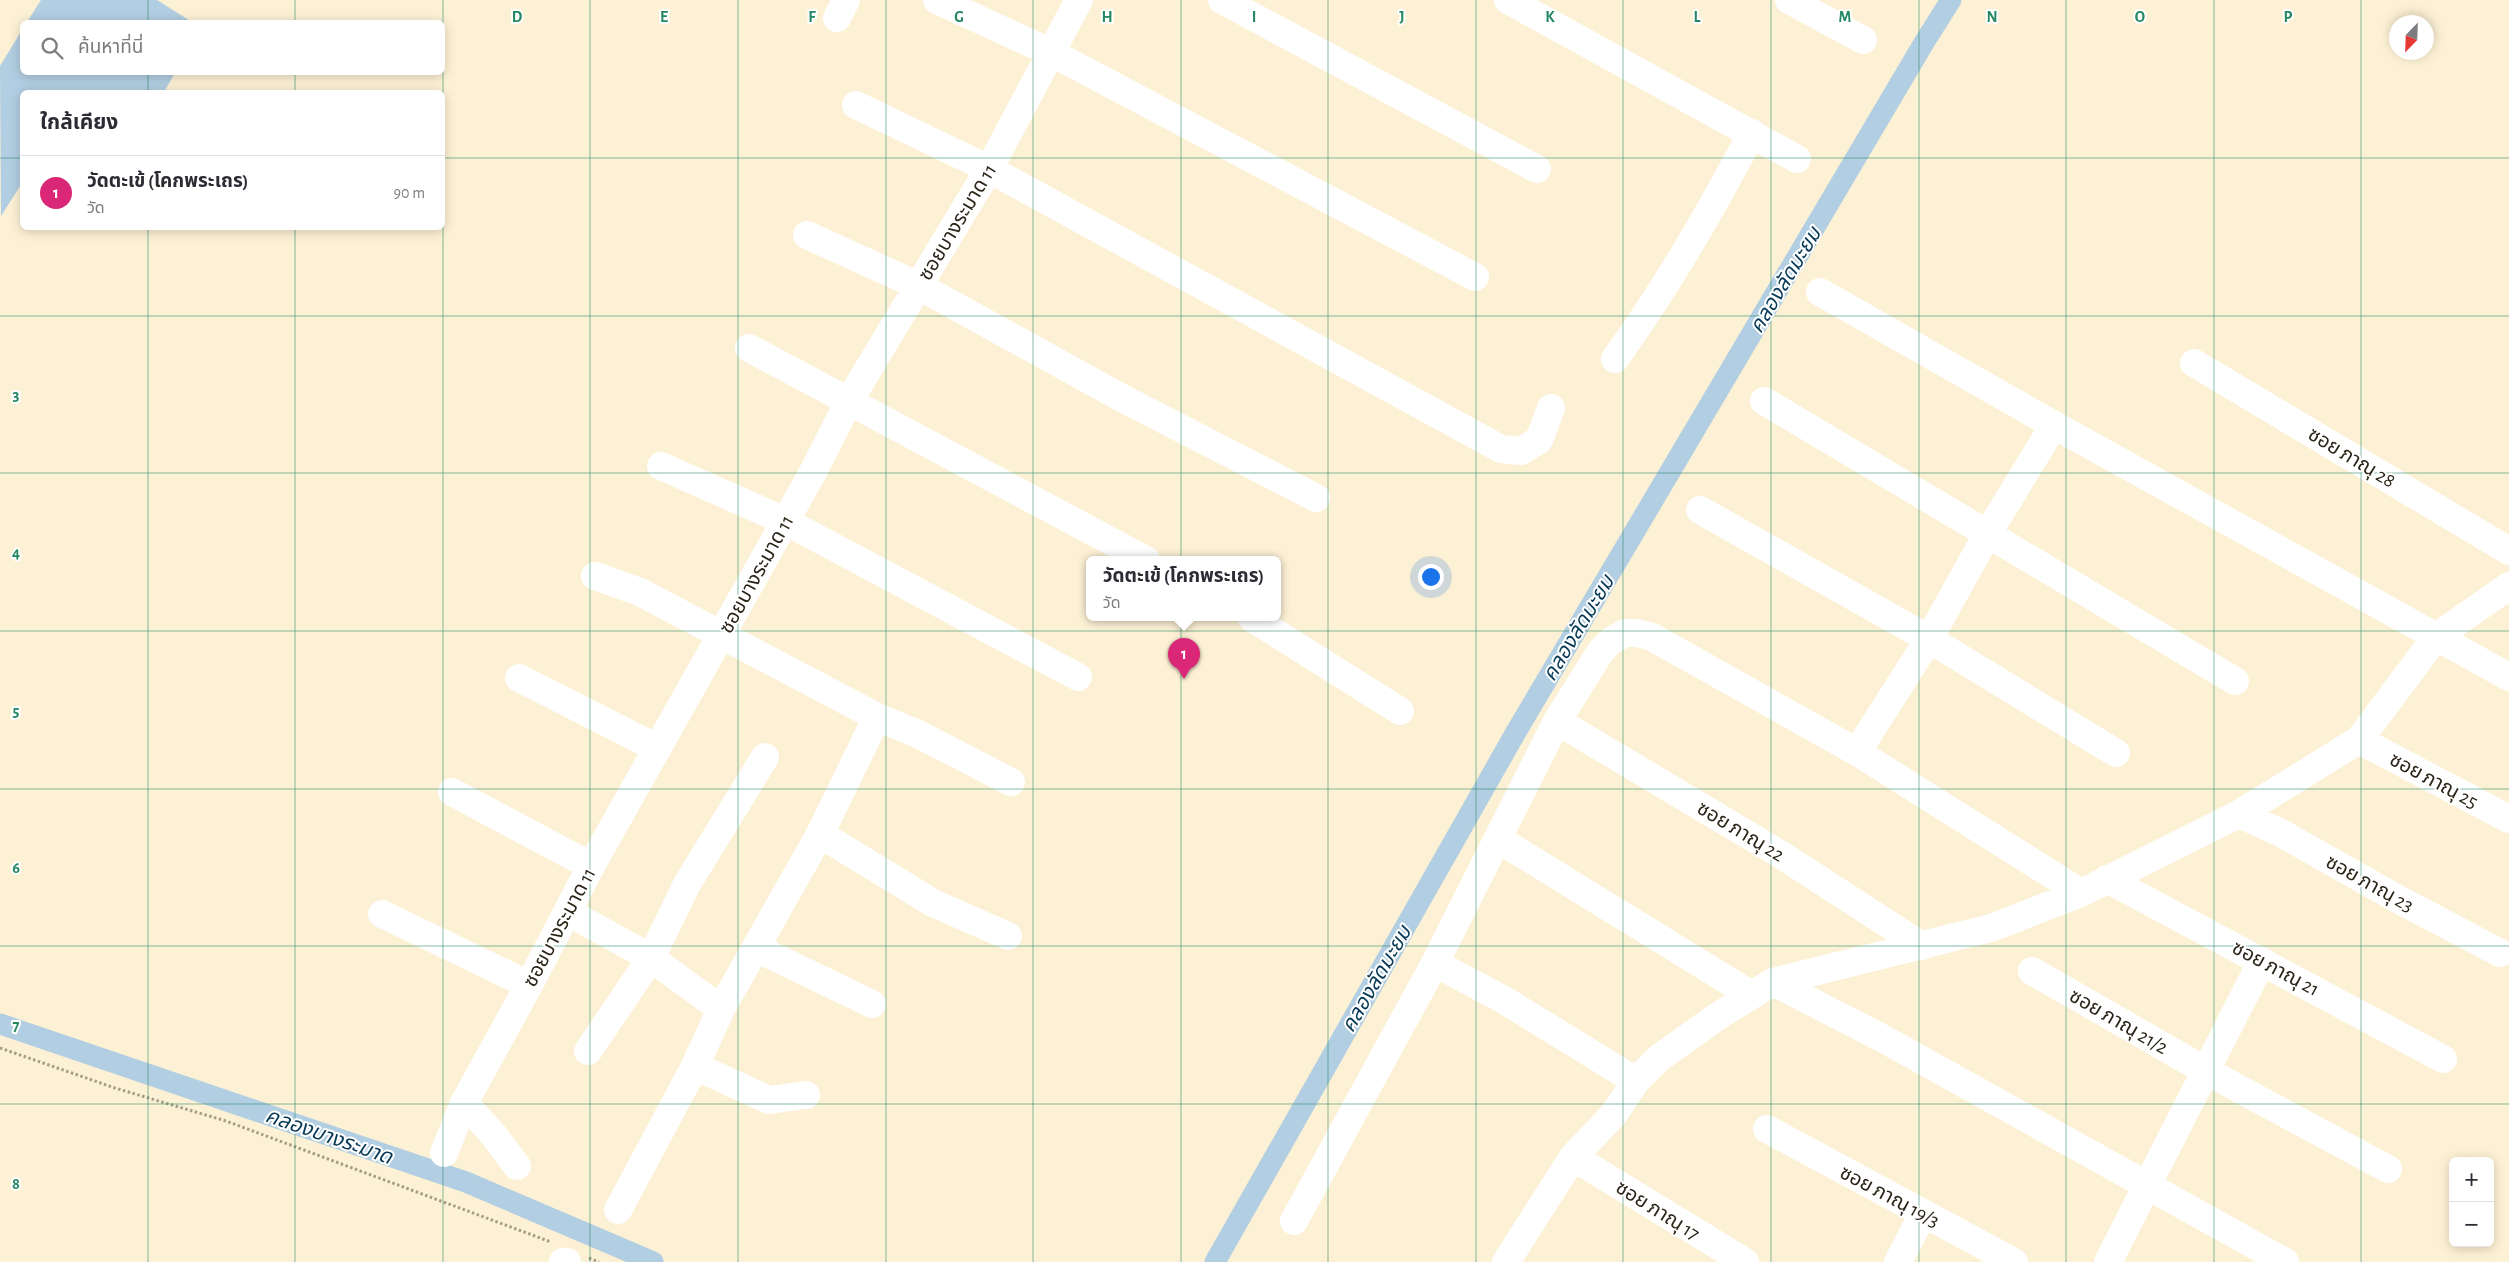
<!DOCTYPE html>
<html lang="th">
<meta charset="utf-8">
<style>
body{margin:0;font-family:"Alegreya Sans","Noto Sans Thai",sans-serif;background:#f2f2f3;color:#2b2b33}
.controls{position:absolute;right:15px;bottom:15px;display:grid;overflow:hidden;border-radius:8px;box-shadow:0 2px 12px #0003}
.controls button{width:45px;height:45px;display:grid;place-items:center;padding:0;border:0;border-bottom:1px solid #e1e1e2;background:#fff;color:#2b2b33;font:25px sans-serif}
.compass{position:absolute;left:2389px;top:15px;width:45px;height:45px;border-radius:50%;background:#fff;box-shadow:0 2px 12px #0003;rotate:203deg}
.you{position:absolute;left:1430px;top:576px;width:18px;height:18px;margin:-12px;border:4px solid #fff;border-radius:50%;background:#1a73e8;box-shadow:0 0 0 8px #1a73e833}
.badge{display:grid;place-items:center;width:32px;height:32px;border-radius:50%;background:#db2777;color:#fff;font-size:16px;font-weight:700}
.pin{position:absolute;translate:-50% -41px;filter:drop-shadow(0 1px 2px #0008)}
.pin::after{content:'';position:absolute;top:26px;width:18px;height:15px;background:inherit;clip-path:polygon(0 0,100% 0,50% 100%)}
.popup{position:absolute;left:1086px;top:556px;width:195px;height:65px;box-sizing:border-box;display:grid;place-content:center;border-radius:8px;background:#fff;filter:drop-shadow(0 1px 4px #0005);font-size:16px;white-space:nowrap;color:#7c7c81}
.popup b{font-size:19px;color:#2b2b33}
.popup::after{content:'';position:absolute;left:50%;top:100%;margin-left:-10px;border:10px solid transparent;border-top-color:#fff}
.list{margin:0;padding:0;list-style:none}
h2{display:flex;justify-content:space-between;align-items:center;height:65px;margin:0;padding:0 20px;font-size:21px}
h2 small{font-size:16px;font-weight:400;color:#7c7c81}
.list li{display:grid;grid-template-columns:32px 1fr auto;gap:15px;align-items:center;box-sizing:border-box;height:75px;padding:0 20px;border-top:1px solid #e1e1e2}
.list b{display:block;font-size:19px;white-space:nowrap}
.list p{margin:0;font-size:16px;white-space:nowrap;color:#7c7c81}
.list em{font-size:16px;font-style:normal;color:#7c7c81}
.icon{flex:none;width:28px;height:28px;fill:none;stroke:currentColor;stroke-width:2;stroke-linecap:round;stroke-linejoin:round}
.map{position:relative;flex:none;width:2509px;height:1262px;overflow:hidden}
.search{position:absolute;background:#fff;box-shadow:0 2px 12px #0003;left:20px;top:20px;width:425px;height:55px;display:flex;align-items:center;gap:12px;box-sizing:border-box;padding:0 18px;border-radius:8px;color:#7c7c81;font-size:19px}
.panel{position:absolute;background:#fff;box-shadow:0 2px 12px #0003;left:20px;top:90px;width:425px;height:140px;border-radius:8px}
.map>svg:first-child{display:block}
.water{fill:#b2cee2}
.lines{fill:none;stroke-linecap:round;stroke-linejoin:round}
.canal{stroke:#b2cee2;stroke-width:21}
.path{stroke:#a69d87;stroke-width:3;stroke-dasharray:2.5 2.5;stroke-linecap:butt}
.minor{stroke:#fff;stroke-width:28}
.grid{fill:none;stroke:#238762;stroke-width:1;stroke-opacity:0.55}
.labels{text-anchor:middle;stroke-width:4;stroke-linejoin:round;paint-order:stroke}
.street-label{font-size:20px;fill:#2b2518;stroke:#fff}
.water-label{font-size:21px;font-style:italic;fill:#083a57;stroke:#fff}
.grid-label{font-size:16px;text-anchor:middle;font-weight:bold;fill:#238762;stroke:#fff;stroke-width:4;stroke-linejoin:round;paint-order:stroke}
</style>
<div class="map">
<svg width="2509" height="1262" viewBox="0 0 2509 1262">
<rect width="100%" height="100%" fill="#fdf1d5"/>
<path class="water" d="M41,0H157L192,22H27Z
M22,30V72L175,73L164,92H22V183L1,216L0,66Z"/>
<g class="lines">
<path class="canal" d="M0,1024L466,1182L653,1262
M1215,1262L1516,732L1925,41L1951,0"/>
<path class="path" d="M0,1048L115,1088L226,1121L551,1242
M589,1258L599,1262"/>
<path class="minor" d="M937,0L1052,53L1475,277
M1222,0L1537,169
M1508,0L1797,159
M1789,0L1863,40
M837,18L846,0
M856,105L989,169L1501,449L1521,451L1539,440L1551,408
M807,235L919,286L1120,397L1316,498
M1820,292L2054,425L2509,677
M749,348L1146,560
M1615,359C1668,285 1709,214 1752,133
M2194,363L2509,551
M1764,401L2235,681
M661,466L785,521L1078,677
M1700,510L1929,639L2116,753
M595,576L640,592L877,717L820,834L721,1009L695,1066L618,1210
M1252,618L1400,711
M519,678L657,748
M877,717L918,734L1011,782
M1557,721L1780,854L1922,946
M2359,740L2509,819
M1857,752L1929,639L1988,533L2054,425
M452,792L591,866
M2239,814L2281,833L2396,898L2500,953
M820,834L933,903L1008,936
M1498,839L1750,994
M2107,879L2443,1059
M568,912L651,958L721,1009
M382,914L529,985
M756,948L872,1004
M1435,963L1504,1000L1636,1081
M2032,971L2206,1071L2388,1169
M1773,982L1882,1038L2285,1262
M588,1051L651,958L687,884L765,757
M695,1066L769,1100L806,1095
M464,1103L492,1133L517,1166
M1767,1129L2014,1262
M444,1153L464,1103L529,985L591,866L813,472L849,401L989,169L1079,0
M1573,1157L1745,1262
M1294,1221L1435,963L1557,721L1601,651L1611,641L1625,633H1637L1652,637L1857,752L2081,893
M563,1262H567
M1506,1262L1573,1157L1614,1114L1636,1081L1659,1058L1718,1016L1773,982L1991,928L2081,893L2239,814L2359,740L2436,637L2509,586
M1898,1262L1923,1214
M2108,1262L2262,961"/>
</g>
<path class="grid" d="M148,0V22M295,0V22M443,0V1262M590,0V1262M738,0V1262M886,0V1262M1033,0V1262M1181,0V1262M1328,0V1262M1476,0V1262M1623,0V1262M1771,0V1262M1919,0V1262M2066,0V1262M2214,0V1262M2361,0V1262M148,72V92M295,72V92M0,158H22M442,158H2509M148,228V1262M295,228V1262M0,316H2509M0,473H2509M0,631H2509M0,789H2509M0,946H2509M0,1104H2509"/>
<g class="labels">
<g class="street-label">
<text transform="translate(957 222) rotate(-59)" y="7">ซอยบางระมาด 11</text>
<text transform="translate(2352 457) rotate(31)" y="7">ซอย ภาณุ 28</text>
<text transform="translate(756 574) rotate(-61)" y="7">ซอยบางระมาด 11</text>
<text transform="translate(2434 780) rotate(28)" y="7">ซอย ภาณุ 25</text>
<text transform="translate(1741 831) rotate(31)" y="7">ซอย ภาณุ 22</text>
<text transform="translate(2370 883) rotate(29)" y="7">ซอย ภาณุ 23</text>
<text transform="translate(559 927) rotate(-62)" y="7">ซอยบางระมาด 11</text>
<text transform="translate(2276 968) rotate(28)" y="7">ซอย ภาณุ 21</text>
<text transform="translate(2119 1021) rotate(30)" y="7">ซอย ภาณุ 21/2</text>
<text transform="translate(1890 1196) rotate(28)" y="7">ซอย ภาณุ 19/3</text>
<text transform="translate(1658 1210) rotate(32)" y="7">ซอย ภาณุ 17</text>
</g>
<g class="water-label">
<text transform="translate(1785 280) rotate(-59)" y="7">คลองลัดมะยม</text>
<text transform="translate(1578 628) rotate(-59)" y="7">คลองลัดมะยม</text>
<text transform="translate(1376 979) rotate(-60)" y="7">คลองลัดมะยม</text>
<text transform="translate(329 1136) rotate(19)" y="7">คลองบางระมาด</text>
</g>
</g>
<g class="grid-label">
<text x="517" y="22">D</text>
<text x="664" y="22">E</text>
<text x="812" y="22">F</text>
<text x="959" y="22">G</text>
<text x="1107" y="22">H</text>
<text x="1254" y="22">I</text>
<text x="1402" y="22">J</text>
<text x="1550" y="22">K</text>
<text x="1697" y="22">L</text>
<text x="1845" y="22">M</text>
<text x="1992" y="22">N</text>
<text x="2140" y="22">O</text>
<text x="2288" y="22">P</text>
<text x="16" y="400">3</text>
<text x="16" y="558">4</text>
<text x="16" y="716">5</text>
<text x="16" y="873">6</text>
<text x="16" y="1031">7</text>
<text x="16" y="1189">8</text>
</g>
</svg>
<div class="controls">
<button>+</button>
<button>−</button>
</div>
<svg class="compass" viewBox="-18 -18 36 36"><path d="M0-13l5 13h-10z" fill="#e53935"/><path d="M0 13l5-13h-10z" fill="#7c7c81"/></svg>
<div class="you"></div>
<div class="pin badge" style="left:1184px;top:679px">1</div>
<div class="popup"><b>วัดตะเข้ (โคกพระเถร)</b>วัด</div>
<div class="search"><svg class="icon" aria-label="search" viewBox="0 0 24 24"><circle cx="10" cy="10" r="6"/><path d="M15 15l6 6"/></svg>ค้นหาที่นี่</div>
<section class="panel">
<h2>ใกล้เคียง<small></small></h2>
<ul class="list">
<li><span class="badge">1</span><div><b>วัดตะเข้ (โคกพระเถร)</b><p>วัด</p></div><em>90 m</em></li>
</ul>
</section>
</div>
